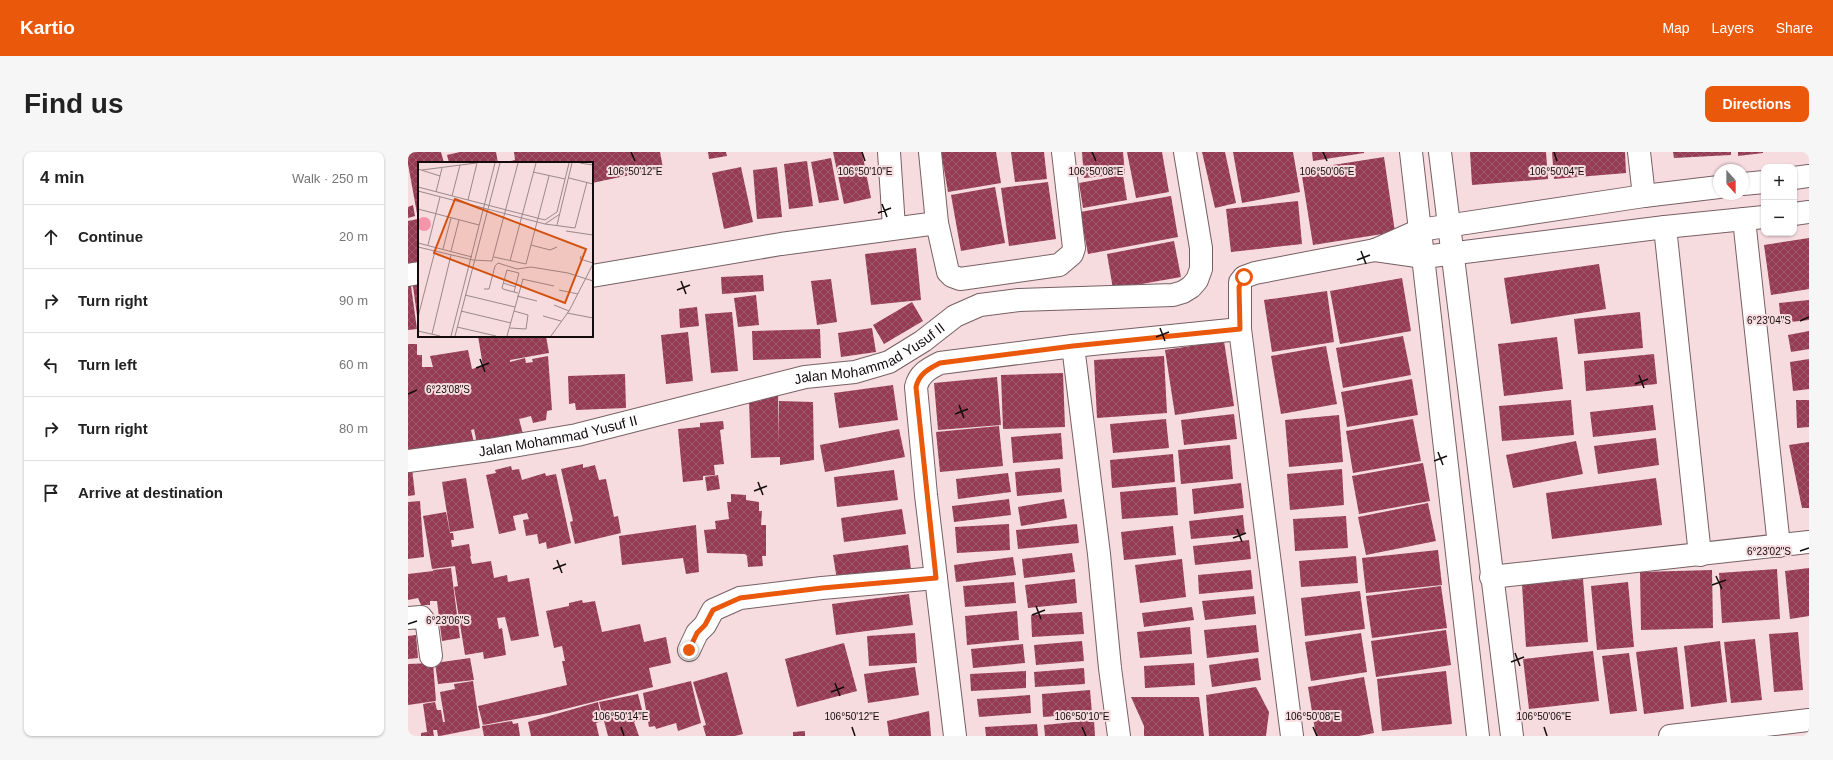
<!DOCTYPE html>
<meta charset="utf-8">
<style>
body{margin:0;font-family:Helvetica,sans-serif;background:#f6f6f6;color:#222}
.controls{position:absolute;right:12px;top:12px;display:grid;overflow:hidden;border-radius:8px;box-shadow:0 1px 3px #0004}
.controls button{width:36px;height:36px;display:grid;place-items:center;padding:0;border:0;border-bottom:1px solid #e0e0e0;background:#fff;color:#222;font:20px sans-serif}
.compass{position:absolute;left:1305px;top:12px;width:36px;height:36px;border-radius:50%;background:#fff;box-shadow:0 1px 3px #0004;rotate:159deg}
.stop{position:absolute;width:12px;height:12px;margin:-9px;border:3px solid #ea580c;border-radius:50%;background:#fff}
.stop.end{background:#ea580c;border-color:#fff;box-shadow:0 1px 4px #0008}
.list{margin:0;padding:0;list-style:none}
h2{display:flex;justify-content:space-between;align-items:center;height:52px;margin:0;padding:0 16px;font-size:17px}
h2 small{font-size:13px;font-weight:400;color:#767676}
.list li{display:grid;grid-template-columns:26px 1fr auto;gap:12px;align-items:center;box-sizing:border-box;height:64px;padding:0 16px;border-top:1px solid #e0e0e0}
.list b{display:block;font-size:15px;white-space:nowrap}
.list em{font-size:13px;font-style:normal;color:#767676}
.icon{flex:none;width:22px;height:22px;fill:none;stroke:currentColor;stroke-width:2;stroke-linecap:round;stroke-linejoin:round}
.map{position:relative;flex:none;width:1401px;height:584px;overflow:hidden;border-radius:8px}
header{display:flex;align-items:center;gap:24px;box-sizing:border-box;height:56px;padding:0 20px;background:#ea580c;color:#fff}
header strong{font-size:19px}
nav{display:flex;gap:22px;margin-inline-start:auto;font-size:14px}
.intro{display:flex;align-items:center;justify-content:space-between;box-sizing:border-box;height:96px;padding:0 24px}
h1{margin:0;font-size:28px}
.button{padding:10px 18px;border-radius:8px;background:#ea580c;color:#fff;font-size:14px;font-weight:700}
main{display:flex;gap:24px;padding:0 24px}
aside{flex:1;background:#fff;border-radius:8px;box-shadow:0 1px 3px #0004}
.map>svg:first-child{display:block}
.building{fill:url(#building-cross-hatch)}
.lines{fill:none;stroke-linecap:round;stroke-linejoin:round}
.minor-casing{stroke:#776064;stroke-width:24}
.minor{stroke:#fff;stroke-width:22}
.route{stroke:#ea580c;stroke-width:5}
.ticks{fill:none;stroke:#130b0c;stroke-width:1.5}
.labels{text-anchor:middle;stroke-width:4;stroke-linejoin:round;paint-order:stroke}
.street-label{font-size:14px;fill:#130b0c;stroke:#f6dbdf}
.inset-road{fill:none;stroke:#9b888b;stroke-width:1}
.view{fill:#d3510c;fill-opacity:0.15;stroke:#d3510c;stroke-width:2}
.inset-edge{fill:none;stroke:#130b0c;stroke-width:2}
.ticks-label{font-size:10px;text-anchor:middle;fill:#130b0c;stroke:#f6dbdf;stroke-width:4;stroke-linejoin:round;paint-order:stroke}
</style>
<header>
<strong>Kartio</strong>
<nav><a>Map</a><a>Layers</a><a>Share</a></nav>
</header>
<div class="intro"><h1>Find us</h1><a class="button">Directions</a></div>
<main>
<aside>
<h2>4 min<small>Walk · 250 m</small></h2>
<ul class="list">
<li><svg class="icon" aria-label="ahead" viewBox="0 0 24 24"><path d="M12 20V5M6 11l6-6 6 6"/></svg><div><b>Continue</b></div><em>20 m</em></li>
<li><svg class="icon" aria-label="right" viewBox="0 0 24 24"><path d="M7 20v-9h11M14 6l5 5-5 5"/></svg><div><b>Turn right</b></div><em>90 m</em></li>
<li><svg class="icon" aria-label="left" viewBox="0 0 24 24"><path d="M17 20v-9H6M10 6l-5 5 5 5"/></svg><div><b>Turn left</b></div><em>60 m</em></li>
<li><svg class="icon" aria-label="right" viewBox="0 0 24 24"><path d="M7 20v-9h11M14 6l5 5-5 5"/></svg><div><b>Turn right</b></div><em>80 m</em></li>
<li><svg class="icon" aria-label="arrive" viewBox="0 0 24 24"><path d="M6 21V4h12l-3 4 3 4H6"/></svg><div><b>Arrive at destination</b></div></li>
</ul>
</aside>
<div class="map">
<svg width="1401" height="584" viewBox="0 0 1401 584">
<defs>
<pattern id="building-cross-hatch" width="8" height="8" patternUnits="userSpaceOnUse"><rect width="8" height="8" fill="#953b53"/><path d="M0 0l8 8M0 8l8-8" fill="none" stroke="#9e5a6c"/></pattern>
</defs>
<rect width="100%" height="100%" fill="#f6dbdf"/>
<path class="building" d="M0,0H33L36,11H11V112L0,114V69L10,67L0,12Z
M52,0H88L90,11H41L39,3Z
M106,0H252L255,16L184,31V11H94L107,8Z
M300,0H318L319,4L301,7Z
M425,0H454L463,46L436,52Z
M533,0H588L593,31L540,40Z
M603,0H636L639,27L607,30Z
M674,0H715L717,22L676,26Z
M719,0H754L761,40L728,46Z
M794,0H817L828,51L807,56Z
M825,0H885L892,40L834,51Z
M904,0H956V1L905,9Z
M1062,0H1138L1140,27L1064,33Z
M1144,0H1217L1218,21L1146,27Z
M1265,0H1323V3L1266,6Z
M1330,0H1355V1L1330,4Z
M976,5L987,80L905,93L893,18Z
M423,6L431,48L411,51L403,10Z
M399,9L405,54L381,57L376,12Z
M333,15L345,70L316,77L304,21Z
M369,15L374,65L349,67L345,18Z
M715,23L719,48L675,56L671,31Z
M640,30L648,87L601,94L593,36Z
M587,35L597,91L553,99L543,43Z
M763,44L770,85L680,102L672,60Z
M890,49L894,92L823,100L818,57Z
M5,53L7,64L0,66V55Z
M1401,86V137L1363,143L1356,93Z
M766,89L773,125L705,137L699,102Z
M508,96L513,148L463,153L457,102Z
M1191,112L1198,157L1103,172L1096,126Z
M355,123L356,139L314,142L313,125Z
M11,126V171H10L4,127Z
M994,126L1003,179L932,192L922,139Z
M423,127L429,170L409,173L403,129Z
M0,134H3L9,177L0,178Z
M919,139L926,190L864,200L856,148Z
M348,143L351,173L330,175L326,146Z
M1401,148V168L1373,171L1371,151Z
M504,150L515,169L476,192L465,173Z
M289,155L291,174L272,176L271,157Z
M324,160L330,219L303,221L297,162Z
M1232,160L1235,196L1170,202L1166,167Z
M464,176L468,200L433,205L430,181Z
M412,177L413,206L345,208L344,179Z
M1401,179V197L1383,200L1380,183Z
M280,180L285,229L258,232L253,183Z
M70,184H138L141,201L102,208V210L117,206L118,211L125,210L124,207L140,204L144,258L139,259L138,268L125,271L123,264L111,267L115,282L69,292L66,277L63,278L66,291L0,300V192H9V203H14V215H25L22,204L60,198L64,217L75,214Z
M995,184L1003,223L935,236L928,196Z
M1149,185L1155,237L1096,244L1090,192Z
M816,189L826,254L767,263L757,198Z
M918,194L929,252L873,262L863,204Z
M1246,202L1249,232L1178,239L1176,209Z
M756,204L759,261L689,266L686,208Z
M1401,207V237L1385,239L1382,210Z
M655,221L657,275L595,277L593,223Z
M217,222L218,256L168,258L167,251L161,252L160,224Z
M589,225L593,273L530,278L526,231Z
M1004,227L1010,263L939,275L933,240Z
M485,233L490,268L431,276L426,241Z
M370,240L371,294V249L405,250L406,308L372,313V305L343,306L341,249H353V241Z
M1163,248L1166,283L1094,289L1091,254Z
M1388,248H1401V275L1389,276Z
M1245,253L1248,278L1185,285L1182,260Z
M826,262L829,287L776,293L773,268Z
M931,263L935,310L881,315L877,268Z
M758,267L761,296L705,301L702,272Z
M1005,267L1013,309L945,321L938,279Z
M315,269L316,277L312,278L316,312L306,313L307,323L295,324V328L275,330L270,277L292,275V271Z
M591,274L595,314L532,320L528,280Z
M491,277L497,305L417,320L412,293Z
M653,281L655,307L605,311L603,285Z
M1248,286L1251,313L1190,322L1186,294Z
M1168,289L1175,322L1105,336L1098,303Z
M1401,290V356H1394L1381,293Z
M822,293L825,327L773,332L770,298Z
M765,302L767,330L704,336L702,308Z
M1015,311L1022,349L951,362L944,324Z
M175,312V316L187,313L191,328L198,327L206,365L210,364L213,381L167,392L162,370L165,369L153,317Z
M103,314L104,318L111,317L114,328L137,321L138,324L148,322L163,391L139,397L138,390L131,392L129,382L118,384L115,368L121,367L119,361L105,364L108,378L91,382L78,323L88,321L87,318Z
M0,316H4L7,343L0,344Z
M652,316L654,340L609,344L607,320Z
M934,317L936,353L882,358L879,322Z
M486,318L490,348L429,355L426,325Z
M600,321L603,340L550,347L548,327Z
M310,323L312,337L299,339L297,325Z
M58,326L66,376L42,380L34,330Z
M1248,326L1254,373L1144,387L1138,341Z
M833,331L836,356L786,362L784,337Z
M768,335L770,363L714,367L712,340Z
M323,342L338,343V348L351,350V359H354L353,373H358V404H354L355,414L340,415L339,404L337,402L299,401L296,378L308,377L307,369L321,367L319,350H323Z
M601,347L603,363L546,370L544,354Z
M656,347L659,366L613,374L610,355Z
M12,349L16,405L0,407V350Z
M1020,351L1028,389L958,403L950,365Z
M494,357L498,382L436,390L433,366Z
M38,360L42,381H45L46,388H43L44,395L61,392L63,404L46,407L62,404L64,412L83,409L86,426L99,423L100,430L121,426L131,484L103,489L97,465L89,466L91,477L94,476L98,503L76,507L75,500L57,503L46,435L50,434L47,414L24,417L15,364Z
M835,363L837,382L783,387L781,369Z
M938,364L940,396L887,399L885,367Z
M601,372L602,398L549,401L547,375Z
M669,372L671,391L610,397L608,378Z
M288,373L291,420L278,422L275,406L214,413L211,384Z
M765,374L768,403L716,408L713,380Z
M841,388L843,407L787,413L785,394Z
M500,393L503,418L429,428L425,403Z
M1030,398L1034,433L958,441L954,406Z
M664,401L667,420L616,426L614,407Z
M948,404L950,431L893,435L891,409Z
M605,405L608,423L548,430L546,413Z
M774,407L778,445L732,451L727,413Z
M43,416L52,486L34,489L29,449H22V453H13L10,446L0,448V422L25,419L27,427L25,418Z
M1401,416V464L1382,467L1377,419Z
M1369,417L1372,467L1314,471L1311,421Z
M843,418L845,437L791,442L790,423Z
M1304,418L1305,476L1233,478L1232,420Z
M667,427L669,451L620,456L617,433Z
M1175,427L1180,490L1118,495L1114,433Z
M606,430L608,451L557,455L555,434Z
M1220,430L1226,495L1189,498L1183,434Z
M1033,434L1039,476L964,486L958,444Z
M952,439L957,477L897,484L893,446Z
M501,442L505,473L428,483L424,452Z
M846,444L848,462L797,468L794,449Z
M174,448L175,451L187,449L194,480L232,472L236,490L258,485L263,511L241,516L245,535L141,561L75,573L70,554L159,533L154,509H157L154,494L146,496L138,459L161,454V451Z
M784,455L786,468L736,475L734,461Z
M609,459L611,488L559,493L557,464Z
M674,460L676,482L624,485L623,463Z
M848,473L851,500L799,506L796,478Z
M782,475L784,502L732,506L729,480Z
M1038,478L1043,513L968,525L963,489Z
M1390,480L1395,538L1366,540L1361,482Z
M507,481L509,511L461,514L459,484Z
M953,481L959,520L903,529L897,490Z
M8,483L10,506L0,507V484Z
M1347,487L1354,548L1323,551L1316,490Z
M674,489L676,509L628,513L626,493Z
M1312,489L1319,550L1283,555L1276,494Z
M436,491L449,539L389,555L377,507Z
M615,492L617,511L565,516L563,497Z
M1269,495L1276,557L1236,562L1228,500Z
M1185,499L1191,549L1121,557L1115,507Z
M1221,501L1229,559L1202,562L1194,504Z
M62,506L66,528L30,532L27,511Z
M850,506L853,528L804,535L801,513Z
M25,511L28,549L0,553V512Z
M786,511L787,533L737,536L736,514Z
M507,515L511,543L460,551L456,522Z
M676,516L677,532L627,535L626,520Z
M618,519V536L563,539L562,522Z
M1038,519L1044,572L974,579L969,527Z
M319,520L335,582L327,584H298L295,574L298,573L285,530Z
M956,525L966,581L951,584H908L900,535Z
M65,529L72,576L32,584H30L29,578H25L26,584H13V581L19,580L15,552L27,550L29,558H33L35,570H37L32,540L47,537L46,532Z
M283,529L293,571L270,579L268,571L248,577L247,574L241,575L235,541Z
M848,535L861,560L858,584H801L798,543Z
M682,538L684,561L635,565L634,542Z
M230,542L236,566L226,570L231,584H200L191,550Z
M622,543L623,561L571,565L569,547Z
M723,545H791L796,584H736V574Z
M190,550L194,569L188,571L191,584H123L120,570Z
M521,559L523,584H481L479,569Z
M686,568L687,584H637L636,573Z
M104,569L105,572L110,571L112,584H76L74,574Z
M629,572L630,584H578L577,575Z
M397,579V584H385V580Z"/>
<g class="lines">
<defs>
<g id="minor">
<path d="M481,0L486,75"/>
<path d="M522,0L529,71L540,120L544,124L552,127L651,113L664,102L666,96L655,0"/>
<path d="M1003,0L1070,584"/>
<path d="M1032,0L1104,584"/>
<path d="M1231,0L1236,44"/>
<path d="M1386,26L1401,24"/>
<path d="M1335,32L1356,30"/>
<path d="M1386,62L1401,60"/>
<path d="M1336,67L1371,394"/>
<path d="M1257,75L1292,403"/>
<path d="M967,98L1016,105L1257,75L1356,65"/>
<path d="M0,123L11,121"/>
<path d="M184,124L373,92L529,71"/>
<path d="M665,194L691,402L702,516L711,584"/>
<path id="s1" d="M0,309L81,298L169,283L397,225L447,220L481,210L515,189L547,164L572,153L611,148L765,143L775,140L783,135L789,128L793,117V96L777,0"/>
<path d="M1083,425L1401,390"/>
<path d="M0,466L13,465L19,473L23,504"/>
<path d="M281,498L289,481L297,473L305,458L332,446L414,436L528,426"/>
<path d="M547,584L518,343L508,235C511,222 520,217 532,211L665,194L832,177"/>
<path d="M884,584L832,177V130L836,125L847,121L967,98L1012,78L1236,44L1311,35"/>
<path d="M1262,584L1401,568"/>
</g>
</defs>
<use href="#minor" class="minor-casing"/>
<use href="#minor" class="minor"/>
</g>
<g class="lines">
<path class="route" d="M281,498L289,481L297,473L305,458L332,446L414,436L528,426L508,235C511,222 520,217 532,211L665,194L832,177L831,135L836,125"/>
</g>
<path class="ticks" d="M223,0L227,9M454,0L457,9M684,0L688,9M915,0L919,9M1146,0L1149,9M474,52L479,65M470,61L483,56M953,99L958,112M949,108L962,103M273,129L278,142M269,138L282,133M1392,169L1401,165M752,176L757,189M748,185L761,180M72,207L77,220M68,216L81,211M1231,223L1236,236M1227,232L1240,227M0,242L9,238M551,253L556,266M547,262L560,257M1030,300L1035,313M1026,309L1039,304M350,330L355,343M346,339L359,334M829,377L834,390M825,386L838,381M1392,399L1401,396M149,408L154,421M145,417L158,412M1308,424L1314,437M1304,433L1318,428M628,454L633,467M624,463L637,458M0,472L9,469M1107,501L1112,514M1103,510L1116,505M427,531L432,544M423,540L436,535M213,575L216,584M444,575L447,584M674,575L678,584M905,575L909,584M1136,575L1139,584"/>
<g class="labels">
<g class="street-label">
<text dy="5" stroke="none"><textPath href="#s1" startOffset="476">Jalan Mohammad Yusuf II</textPath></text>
<text dy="5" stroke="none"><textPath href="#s1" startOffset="152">Jalan Mohammad Yusuf II</textPath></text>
</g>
</g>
<g transform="translate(10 10)">
<rect width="175" height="175" fill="#f6dbdf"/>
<path d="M-1 62a7 7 0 1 1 14 0a7 7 0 1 1-14 0Z" fill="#f496aa"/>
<path class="inset-road" d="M162,1L175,3M0,7L22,14M4,8L58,1M115,10L147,17M151,16L175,22M0,25L127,58L139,50L151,1M0,29L127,62L142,52M18,30L24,6M34,34L42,3M50,38L59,1M0,47L61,63M127,62L157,66L169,20M139,63L154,1M148,69L175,73M0,81L54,95M10,83L22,35M113,83L132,88L139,85M0,85L55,98L74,99L100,1M25,87L33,56M33,89L41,58M163,94L162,97L175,101M76,95L108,102L131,14M92,99L118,1M104,117L136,124M85,121L98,125M66,127H71L77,104L80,101L99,107L113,105L150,111L175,119M141,128L160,132M96,130L101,111L89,108L84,126L85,127L92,129L100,131M47,133L97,145M99,134L119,139M136,143L151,149M43,149L93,161M149,151L175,156M125,154L143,159M0,155L17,89M39,165L78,174M92,166L108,167L110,153L96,149M0,169L22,174M14,172L33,93M33,174L77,1M37,174L82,1M89,174L105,117M133,174L151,149L175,102"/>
<path class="view" d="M37,37L168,87L147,141L16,91Z"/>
<rect width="175" height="175" class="inset-edge"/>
</g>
<g class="ticks-label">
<text x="227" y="23">106°50'12"E</text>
<text x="457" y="23">106°50'10"E</text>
<text x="688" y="23">106°50'08"E</text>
<text x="919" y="23">106°50'06"E</text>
<text x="1149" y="23">106°50'04"E</text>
<text x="1361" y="172">6°23'04"S</text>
<text x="40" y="241">6°23'08"S</text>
<text x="1361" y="403">6°23'02"S</text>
<text x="40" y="472">6°23'06"S</text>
<text x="213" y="568">106°50'14"E</text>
<text x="444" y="568">106°50'12"E</text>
<text x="674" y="568">106°50'10"E</text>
<text x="905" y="568">106°50'08"E</text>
<text x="1136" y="568">106°50'06"E</text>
</g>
</svg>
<div class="controls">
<button>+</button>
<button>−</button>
</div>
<svg class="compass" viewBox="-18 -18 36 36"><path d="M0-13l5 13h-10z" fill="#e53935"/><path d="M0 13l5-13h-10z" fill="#767676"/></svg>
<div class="stop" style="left:836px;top:125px"></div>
<div class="stop end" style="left:281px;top:498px"></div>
</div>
</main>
